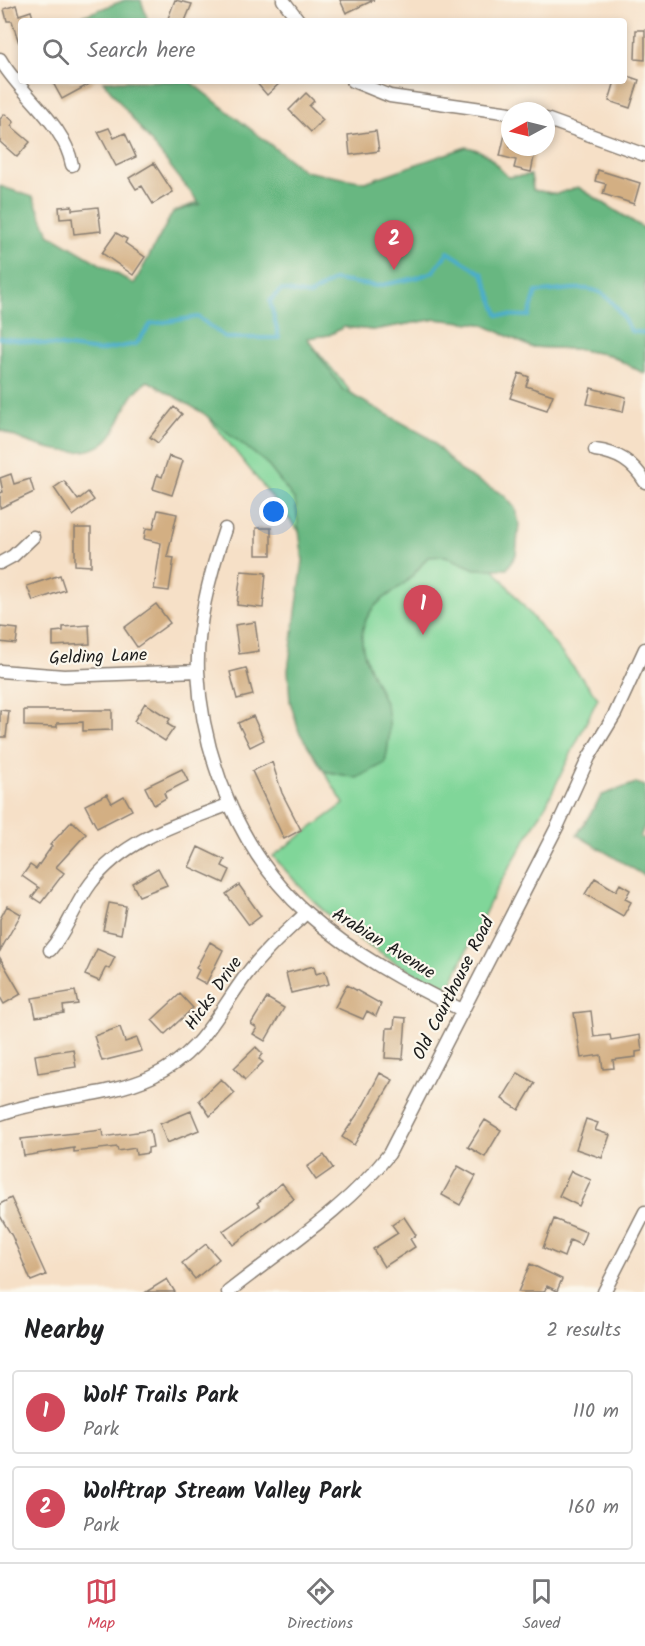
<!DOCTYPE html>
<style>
body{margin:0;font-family:Kalam,sans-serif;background:#f2f2f2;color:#202124}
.compass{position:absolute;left:501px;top:102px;width:54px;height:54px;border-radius:50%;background:#fff;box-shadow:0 3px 9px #0003;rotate:263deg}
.you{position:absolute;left:274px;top:512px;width:21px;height:21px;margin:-15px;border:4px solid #fff;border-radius:50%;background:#1a73e8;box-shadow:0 0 0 9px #1a73e833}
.badge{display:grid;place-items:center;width:39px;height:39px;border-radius:50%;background:#d1495b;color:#fff;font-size:20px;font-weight:700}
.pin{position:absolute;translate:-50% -50px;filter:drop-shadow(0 2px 3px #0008)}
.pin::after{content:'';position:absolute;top:32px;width:21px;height:18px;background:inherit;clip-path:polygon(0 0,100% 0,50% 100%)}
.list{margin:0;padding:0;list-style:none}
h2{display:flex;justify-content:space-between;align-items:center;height:78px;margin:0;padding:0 24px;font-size:26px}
h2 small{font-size:20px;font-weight:400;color:#757577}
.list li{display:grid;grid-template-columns:39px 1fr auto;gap:18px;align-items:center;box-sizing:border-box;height:84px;margin:0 12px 12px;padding:0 12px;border:2px solid #e0e0e0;border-radius:6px}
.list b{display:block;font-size:22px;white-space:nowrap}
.list p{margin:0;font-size:20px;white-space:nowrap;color:#757577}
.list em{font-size:20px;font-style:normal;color:#757577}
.icon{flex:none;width:33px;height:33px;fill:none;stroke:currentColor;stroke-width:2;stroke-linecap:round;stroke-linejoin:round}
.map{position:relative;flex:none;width:645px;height:1292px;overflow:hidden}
.search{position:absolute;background:#fff;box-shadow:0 3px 9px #0003;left:18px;right:18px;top:18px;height:66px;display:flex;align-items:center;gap:15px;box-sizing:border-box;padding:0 21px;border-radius:6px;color:#757577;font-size:22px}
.sheet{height:270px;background:#fff}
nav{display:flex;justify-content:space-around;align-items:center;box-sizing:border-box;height:84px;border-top:2px solid #e0e0e0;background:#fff;font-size:16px;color:#757577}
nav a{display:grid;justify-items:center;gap:3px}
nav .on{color:#d1495b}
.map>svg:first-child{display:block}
.green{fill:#80d699;stroke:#4e795a;stroke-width:1.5}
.forest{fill:#68b781;stroke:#426a4e;stroke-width:1.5}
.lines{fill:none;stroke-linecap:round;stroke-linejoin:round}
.stream{stroke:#4badca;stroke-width:4}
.building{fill:#d3af83}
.minor-casing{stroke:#897e72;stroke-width:15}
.minor{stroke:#fff;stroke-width:12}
.labels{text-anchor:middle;stroke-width:4.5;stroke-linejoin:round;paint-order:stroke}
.street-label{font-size:18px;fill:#1c1c1c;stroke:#fbf7ec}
</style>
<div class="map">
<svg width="645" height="1292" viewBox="0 0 645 1292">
<rect width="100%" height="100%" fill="#fbf7ec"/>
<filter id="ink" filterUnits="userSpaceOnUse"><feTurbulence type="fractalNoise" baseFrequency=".0167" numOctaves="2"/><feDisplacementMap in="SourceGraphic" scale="12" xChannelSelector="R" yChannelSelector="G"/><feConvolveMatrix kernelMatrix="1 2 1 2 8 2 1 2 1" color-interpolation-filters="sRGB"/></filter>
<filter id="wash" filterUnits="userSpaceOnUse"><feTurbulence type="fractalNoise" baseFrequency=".008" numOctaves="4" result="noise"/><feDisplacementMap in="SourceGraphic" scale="24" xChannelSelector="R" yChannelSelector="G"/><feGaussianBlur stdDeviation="1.35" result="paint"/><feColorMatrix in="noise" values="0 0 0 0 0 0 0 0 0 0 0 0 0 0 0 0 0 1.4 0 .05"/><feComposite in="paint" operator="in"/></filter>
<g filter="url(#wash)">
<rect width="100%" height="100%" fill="#f6e0c7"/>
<path class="green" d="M466,147C491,152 491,162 508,177L531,175L533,190L557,194L578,187L645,229V374L610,355L575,349L531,347L482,324L436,319L373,330L344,327L329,335L307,338L598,698L546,805L495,892L452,981L447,986L439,987C405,968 371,950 340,925C315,905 294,880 273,856L344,804L324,771L326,565L117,303L134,285L173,212L198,202L409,255Z"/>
<path class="forest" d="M125,0H141L148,21H69Z
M103,81H189L304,171L365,182L466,147C492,152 491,162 508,177L531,175L533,190L557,194L578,187L645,229V374L610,355L575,349L531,347L482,324L436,319L373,330L344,327L329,335L307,338L343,390L428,437L462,472L504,495L515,508L519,523L516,555L507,569H475L445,556L428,557C421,565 415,574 407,581C394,593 379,598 369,614C348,649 380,679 388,713C391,727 388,750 385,763L357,778L324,771L299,732L290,701L288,670L303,561L295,500L266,463L203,413L148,381C129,393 125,412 115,430C93,470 31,445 0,430V186L33,197L49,234L134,284L173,212L200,204Z
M636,783L645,786V825L640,837L645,839V876L577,835L602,795Z"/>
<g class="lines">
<path class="stream" d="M0,338L98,351L136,344L151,324L198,317L226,338H279L270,301L281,290L310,295L334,280L377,286L416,278L433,272L448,252L483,274L498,315L529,316L536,292C591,289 602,277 631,331L645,333"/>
</g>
<g id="blocks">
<path class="building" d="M175,0L192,4L185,21H167Z
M340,0H374L346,13Z
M16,5L19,15L31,11L34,21H21L19,43L12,21H7L4,9Z
M636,30H645V60L635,59Z
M624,75L639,80L630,108L609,101L615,81H624Z
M52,81H95L62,99Z
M255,81H282L267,95Z
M306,93L314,101L309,106L323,120L311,132L289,110Z
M5,114L14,122L11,126L30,142L17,157L0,142V119Z
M109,128L114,138L125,133L136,157L116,166L98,132Z
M506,130H510V147H536L531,172L514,168L516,160L500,156Z
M376,131L379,151L350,155L348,135Z
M154,163L173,192L153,204L142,186L136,189L129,178Z
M598,170L640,183L634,204L603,194L606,184L595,181Z
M72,206V210L98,207L101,231L74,234L72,218L60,219L59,207Z
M116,233L127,239L125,243L145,257L133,275L102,253Z
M519,373L529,377L526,386L553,395L547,410L510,398Z
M591,388L626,397L623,412L587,404Z
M174,407L182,414L158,443L150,437Z
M169,456L183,461L172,495L153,489L157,475L162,477Z
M11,474L14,484L30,479L34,492L0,508V493L3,492L0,478Z
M64,481L78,500L88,492L94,500L73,516L54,488Z
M158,510L177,514L167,557L174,558L169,591L154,589L161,543L144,539L146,528L153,529Z
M75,528H91V566L75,565Z
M256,528H271V555H256Z
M241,571L266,573L263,608L237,605Z
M60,575L65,590L33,601L27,586Z
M156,604L170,623L137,647L124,628Z
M255,622L259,651L239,654L235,625Z
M89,625L90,644L53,646V632L63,631V627Z
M0,627L18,629L16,644L0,642Z
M246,668L253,695L237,699L230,672Z
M145,703L170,719L167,724L174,728L165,741L134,721Z
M0,710L9,711L6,737H0Z
M24,710H112V730L83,731V722L57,723V727L24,726Z
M253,716L264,740L250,747L238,723Z
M272,762L282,793L301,830L284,839L252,771Z
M182,769L188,781L164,793L166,798L154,805L145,787Z
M107,794L112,803L124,796L132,810L97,828L85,805Z
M72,821L86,834L56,867L64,873L41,903L32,897L39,888L22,876L30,865L36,869L52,846L50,845Z
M198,847L225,860L222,866L230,870L224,883L189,867Z
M158,868L167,885L139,896L132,883Z
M595,878L616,891L620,884L630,890L625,899L631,902L623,916L585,894Z
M239,885L261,916L249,925L226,894Z
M109,903L126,906L121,934L103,930Z
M7,906L21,914L0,951V919Z
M210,942L223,950L206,984L195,978L199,970L196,968Z
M97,949L115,957L109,969L106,967L99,981L85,975Z
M0,958L21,994L4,1004L0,997Z
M314,966L316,974L325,971L329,984L291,993L286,973Z
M347,985L381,1004L376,1016L367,1011L363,1019L335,1007Z
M75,991L78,1004L63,1006L64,1013L36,1017L32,998Z
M180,994L193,1008L165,1034L152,1020Z
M267,998L284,1008L265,1041L253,1034L257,1028L251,1024Z
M591,1011L594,1037L610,1035L611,1040L640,1035L642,1051L636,1052V1057L613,1060L614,1068L603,1069L601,1055L581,1058L574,1013Z
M395,1017L406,1018L403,1059L385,1058L387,1028H394Z
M120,1027L125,1042L137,1038L142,1051L102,1061L94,1036Z
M256,1047L263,1054L259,1059L263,1062L245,1080L234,1068Z
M73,1049L76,1067L38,1073L35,1055Z
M380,1073L393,1080L354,1145L342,1137L364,1104Z
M518,1073L535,1083L519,1110L502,1099Z
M221,1079L235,1093L210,1116L199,1100Z
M191,1111L199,1130L167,1143L160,1124Z
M586,1119L598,1123L595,1130L610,1135L602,1158L576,1149Z
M485,1120L501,1130L485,1157L468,1147Z
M102,1130L103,1137L150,1130L153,1147L148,1148V1153L136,1155L135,1148L118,1151L117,1147L74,1152V1148L24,1156L21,1139Z
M324,1155L333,1168L316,1180L307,1167Z
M458,1166L476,1176L460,1205L442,1195Z
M571,1171L591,1180L579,1206L559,1196Z
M282,1183L294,1199L233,1245L223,1231L259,1206L257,1203Z
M11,1198L46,1275L31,1281L12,1236L0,1216V1204Z
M404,1217L416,1235L410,1239L415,1247L384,1267L373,1249L398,1233L392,1225Z
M554,1219L586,1232L581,1245L570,1240L564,1257L543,1248Z
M206,1244L219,1259L195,1279L182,1263Z
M530,1264L562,1279L557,1291L547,1286L544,1292H518Z
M167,1279L175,1292H146Z"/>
</g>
</g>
<g filter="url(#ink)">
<use href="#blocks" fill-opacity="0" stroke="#897e72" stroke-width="1.5"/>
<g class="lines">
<defs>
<path id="minor" d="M283,0L299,21
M0,59C21,96 64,122 72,165
M353,81L390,96L510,113
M546,119L645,155
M595,450C618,453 633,462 645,482
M225,529C210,573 196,624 198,671C202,759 241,855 308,914C353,954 408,984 462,1010
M0,563L13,556L33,537
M0,671L64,676L198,671
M50,950C68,929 75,904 91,883C125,838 179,824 230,804
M0,1114C47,1097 108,1097 151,1077C201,1054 215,1017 246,975C263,952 285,933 306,913
M228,1292C282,1249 346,1209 389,1154L558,825L589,757L615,714L645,649
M604,1292L645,1212"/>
</defs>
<use href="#minor" class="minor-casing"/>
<use href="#minor" class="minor"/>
</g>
</g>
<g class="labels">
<g class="street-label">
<text transform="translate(98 656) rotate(-2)" y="6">Gelding Lane</text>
<text transform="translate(384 943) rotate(32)" y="6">Arabian Avenue</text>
<text transform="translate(453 988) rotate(-63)" y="6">Old Courthouse Road</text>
<text transform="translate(213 993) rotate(-55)" y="6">Hicks Drive</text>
</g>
</g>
</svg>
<svg class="compass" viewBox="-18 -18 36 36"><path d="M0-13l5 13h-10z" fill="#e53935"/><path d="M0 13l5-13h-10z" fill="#757577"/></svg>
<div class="you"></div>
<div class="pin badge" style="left:423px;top:635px">1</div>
<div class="pin badge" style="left:394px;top:270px">2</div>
<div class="search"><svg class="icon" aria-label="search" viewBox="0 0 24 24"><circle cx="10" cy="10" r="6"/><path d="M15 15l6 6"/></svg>Search here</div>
</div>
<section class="sheet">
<h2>Nearby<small>2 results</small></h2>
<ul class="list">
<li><span class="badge">1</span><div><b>Wolf Trails Park</b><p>Park</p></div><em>110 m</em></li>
<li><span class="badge">2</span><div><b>Wolftrap Stream Valley Park</b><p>Park</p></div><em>160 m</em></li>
</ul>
</section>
<nav>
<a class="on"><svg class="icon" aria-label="map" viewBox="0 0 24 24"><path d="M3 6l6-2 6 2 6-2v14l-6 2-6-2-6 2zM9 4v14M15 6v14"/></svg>Map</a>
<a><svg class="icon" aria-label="directions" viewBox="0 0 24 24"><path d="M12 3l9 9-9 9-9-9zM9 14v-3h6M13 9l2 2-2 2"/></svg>Directions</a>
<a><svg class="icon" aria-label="saved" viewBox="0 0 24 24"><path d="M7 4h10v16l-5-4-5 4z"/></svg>Saved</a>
</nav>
